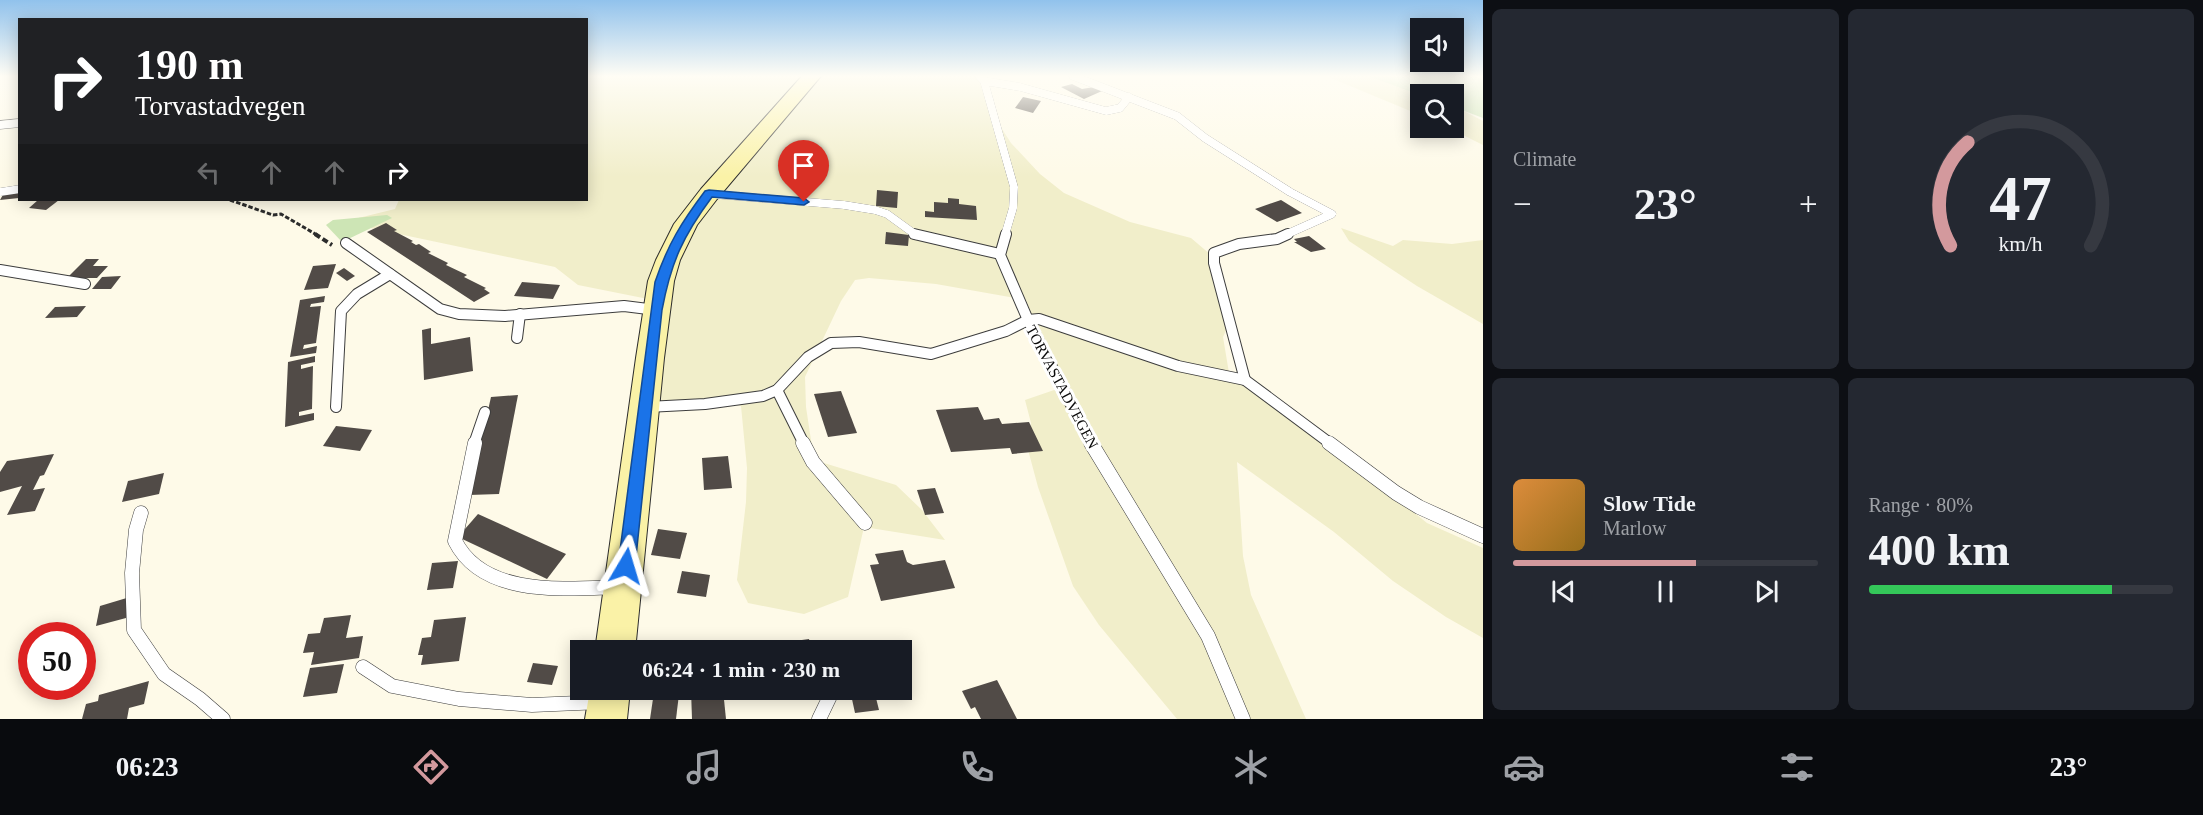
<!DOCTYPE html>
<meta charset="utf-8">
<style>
:root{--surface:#171b24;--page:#242831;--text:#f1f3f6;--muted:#9ea1a6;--line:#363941;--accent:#d3999d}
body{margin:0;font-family:Georgia,serif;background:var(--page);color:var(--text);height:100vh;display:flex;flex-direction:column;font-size:22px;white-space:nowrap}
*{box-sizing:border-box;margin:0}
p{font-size:20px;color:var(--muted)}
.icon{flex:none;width:33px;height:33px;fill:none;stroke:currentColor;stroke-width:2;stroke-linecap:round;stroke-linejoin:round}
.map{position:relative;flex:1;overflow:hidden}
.side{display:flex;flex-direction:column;gap:9px;padding:9px;background:#0d0f14;width:720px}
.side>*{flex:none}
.guide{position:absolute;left:18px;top:18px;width:570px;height:183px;border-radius:0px;box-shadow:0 3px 15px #0003;background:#202124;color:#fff;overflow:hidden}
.fabs{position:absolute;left:1410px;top:18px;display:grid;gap:12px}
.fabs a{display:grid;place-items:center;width:54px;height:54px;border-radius:0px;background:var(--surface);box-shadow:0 3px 15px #0003;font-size:30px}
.speed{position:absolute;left:18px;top:622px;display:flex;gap:12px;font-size:30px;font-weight:700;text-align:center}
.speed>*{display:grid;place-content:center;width:78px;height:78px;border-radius:50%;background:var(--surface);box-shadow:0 3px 15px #0003;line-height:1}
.speed .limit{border:9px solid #d22;background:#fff;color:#111}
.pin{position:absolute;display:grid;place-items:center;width:51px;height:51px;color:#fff;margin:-62px -26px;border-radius:50% 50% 50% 0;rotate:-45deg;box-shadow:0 0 6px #0007}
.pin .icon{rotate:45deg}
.me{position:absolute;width:66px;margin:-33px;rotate:7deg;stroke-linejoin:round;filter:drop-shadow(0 0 4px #0008)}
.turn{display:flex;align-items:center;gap:21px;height:126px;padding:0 18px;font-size:27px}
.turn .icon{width:78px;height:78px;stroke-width:2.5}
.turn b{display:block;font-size:42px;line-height:51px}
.lanes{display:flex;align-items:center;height:57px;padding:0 18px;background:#0003;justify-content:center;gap:30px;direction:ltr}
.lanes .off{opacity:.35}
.big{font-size:45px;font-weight:700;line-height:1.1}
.side .card{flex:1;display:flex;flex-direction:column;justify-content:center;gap:9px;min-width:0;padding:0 21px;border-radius:9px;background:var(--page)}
.side .dial{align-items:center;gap:0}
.dial svg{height:156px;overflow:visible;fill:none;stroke:var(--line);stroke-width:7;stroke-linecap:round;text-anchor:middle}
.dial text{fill:var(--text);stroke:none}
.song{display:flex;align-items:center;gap:18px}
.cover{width:72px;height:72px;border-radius:9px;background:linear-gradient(135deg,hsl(30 70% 55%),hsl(40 70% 35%))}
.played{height:6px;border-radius:3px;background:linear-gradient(90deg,var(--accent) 60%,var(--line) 60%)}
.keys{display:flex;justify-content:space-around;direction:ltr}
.heat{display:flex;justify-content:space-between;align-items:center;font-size:33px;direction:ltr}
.charge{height:9px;border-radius:4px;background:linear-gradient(90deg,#34c759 80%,var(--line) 0)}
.side .tiles{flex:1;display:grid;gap:9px;grid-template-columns:repeat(2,1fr)}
.trip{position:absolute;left:570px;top:640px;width:342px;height:60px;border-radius:0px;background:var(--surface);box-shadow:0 3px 15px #0003;font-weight:700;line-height:60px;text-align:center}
.tabs{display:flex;height:96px;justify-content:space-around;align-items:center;background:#090b0e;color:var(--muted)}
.tabs .icon{width:42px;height:42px}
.tabs .active{color:var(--accent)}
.tabs b{font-size:27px;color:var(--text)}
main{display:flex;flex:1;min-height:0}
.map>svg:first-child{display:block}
</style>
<main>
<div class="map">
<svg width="1483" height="719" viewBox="0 0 1483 719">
<rect width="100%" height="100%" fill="#fefae8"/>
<g fill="#f1eeca">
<polygon points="587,76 975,76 982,85 990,110 1011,143 1040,174 1064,193 1130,222 1191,238 1211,255 1219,258 1227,328 1223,337 1229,373 1369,476 1427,523 1483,548 1483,638 1446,617 1393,581 1334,532 1237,462 1243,556 1251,595 1306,719 1177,719 1099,625 1073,586 1038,487 1027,446 1031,423 1025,400 1060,388 1026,300 936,284 869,278 855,280 841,301 805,377 806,407 814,460 896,485 922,510 945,540 864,527 848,597 804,614 748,603 737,580 746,502 747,468 741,406 723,402 645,406 658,301 578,285 555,267 342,222 395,209 399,200 586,200"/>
<polygon points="1326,76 1373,76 1420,94 1420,115"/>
<polygon points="1454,106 1483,121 1483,145 1449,128 1454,128"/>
<polygon points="1341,228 1393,246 1403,240 1452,244 1483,240 1483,324 1417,286 1349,241"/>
</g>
<g fill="#cde5b5">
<polygon points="1368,76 1475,76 1483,80 1483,118 1454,107 1454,94 1420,95"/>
<polygon points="387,215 392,218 342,242 326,225 333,220"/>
</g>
<g fill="#514b47">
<polygon points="1072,84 1082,89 1094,87 1102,91 1084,99 1061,87"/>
<polygon points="1023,97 1041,101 1033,113 1015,108"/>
<polygon points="877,190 898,192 897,208 876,206"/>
<polygon points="20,191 19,198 0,200 4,193"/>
<polygon points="948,198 959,199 959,204 976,206 977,220 925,217 925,211 934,212 934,202 948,203"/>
<polygon points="38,200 59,200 46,210 29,208"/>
<polygon points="1281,200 1302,213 1277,222 1255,209"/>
<polygon points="386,223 397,230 394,231 413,241 411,242 416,245 419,244 431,252 428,253 448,263 446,265 467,275 464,277 486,288 484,289 490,293 474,302 367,232"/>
<polygon points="886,232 909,235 908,246 885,244"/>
<polygon points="1309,236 1326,249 1311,252 1294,242 1297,242 1294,239"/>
<polygon points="86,259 99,259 93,266 108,266 97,278 81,278 78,280 67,278"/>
<polygon points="336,264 328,288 304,290 313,266"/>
<polygon points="344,268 355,276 347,281 336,273"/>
<polygon points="121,276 111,289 92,289 102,277"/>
<polygon points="522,282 560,285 553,299 514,296"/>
<polygon points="325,296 324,302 311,304 310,307 321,306 316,343 304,345 303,349 317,346 316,353 290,357 300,300"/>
<polygon points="86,306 77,317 45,318 55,307"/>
<polygon points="431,328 431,344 470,337 473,371 424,380 422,330"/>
<polygon points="315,356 315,362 301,365 301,369 313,366 312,409 299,412 299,416 314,413 314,420 285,427 288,362"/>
<polygon points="841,391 857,433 828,437 814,394"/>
<polygon points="518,395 499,494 469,495 491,397"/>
<polygon points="978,407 984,420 999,418 1002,424 1029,422 1043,451 1012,454 1010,448 951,452 936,410"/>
<polygon points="336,426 372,430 360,451 323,446"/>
<polygon points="54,454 44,475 40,476 33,490 45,488 35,511 7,515 22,486 0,492 0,472 7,461"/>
<polygon points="728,456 732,488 704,490 702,458"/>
<polygon points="164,473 159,494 122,502 128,481"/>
<polygon points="935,488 944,513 925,515 917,490"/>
<polygon points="478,514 566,554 547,579 458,537"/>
<polygon points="658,529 687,533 680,559 651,555"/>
<polygon points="903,550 907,562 913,565 945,560 955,588 881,601 870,565 879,564 875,554"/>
<polygon points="458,561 453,588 427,590 432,563"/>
<polygon points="682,571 710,575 706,597 677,593"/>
<polygon points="130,597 126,618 96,626 100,606"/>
<polygon points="351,615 346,638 363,636 359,658 311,665 314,652 303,653 308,634 320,633 324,618"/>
<polygon points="466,617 459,661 421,665 423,655 418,655 422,638 431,637 434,620"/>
<polygon points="809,639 812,651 774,651 773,644"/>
<polygon points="533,663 558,666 552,685 527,682"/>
<polygon points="344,664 337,693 303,697 310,668"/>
<polygon points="997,680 1017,719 981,719 975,707 971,709 962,691"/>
<polygon points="149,681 144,704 129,708 127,719 82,719 86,704 98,701 99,695"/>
<polygon points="691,690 723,690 726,719 692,719"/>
<polygon points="850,690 874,690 879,710 855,713"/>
<polygon points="654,692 679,694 676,719 650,719"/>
</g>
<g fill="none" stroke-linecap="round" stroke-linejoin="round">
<defs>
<g id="service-far2">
<polyline points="979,76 984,81 1020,87 1106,111 1120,108 1129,97"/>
<polyline points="1073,76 1177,116 1205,138 1290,192 1332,214 1285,235"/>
<polyline points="984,81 1014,187 1013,208 1005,235"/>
<polyline points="0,192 20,189"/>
<polyline points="709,194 844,205 875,210 887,214 916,235"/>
</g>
<g id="service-far1">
<polyline points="914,234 1000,254"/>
<polyline points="1006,234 1000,255 1028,320 1091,444"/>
<polyline points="346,243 440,309 459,314 505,316 624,306 656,310"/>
<polyline points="0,270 85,284"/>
<polyline points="517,338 520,314"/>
<polyline points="1245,380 1214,263 1214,253 1239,244 1277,239 1288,234"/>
<polyline points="777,390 804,444"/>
<polyline points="336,407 341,311 357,294 390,274"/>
<polyline points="647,407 705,404 763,396 777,390 808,357 831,343 859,342 931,354 1006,331 1028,320 1039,319 1178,366 1245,380 1331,444"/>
<polyline points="474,444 485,412"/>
</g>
<g id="service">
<path d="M475,443L455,541C483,597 564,589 617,587"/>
<polyline points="803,443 813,462 865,523"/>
<polyline points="1091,443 1208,636 1243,719"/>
<polyline points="1329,443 1396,493 1419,507 1483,536"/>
<polyline points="141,513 136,530 132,573 134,630 164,674 200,699 223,719"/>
<polyline points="363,667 392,686 459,699 532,705 602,702"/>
<polyline points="819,719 833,690"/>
</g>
<polygon id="minor" points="20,119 20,127 0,129 0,121"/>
<g id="secondary">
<polygon points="802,76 821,76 717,199 697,225 680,260 674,281 664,358 635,651 595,651 636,358 648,281 656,260 674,224 701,189"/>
<polygon points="590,690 630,690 627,719 585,719"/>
</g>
</defs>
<use href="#service-far2" stroke="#3d3d3d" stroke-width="8"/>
<use href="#service-far1" stroke="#3d3d3d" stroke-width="12"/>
<use href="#service" stroke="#3d3d3d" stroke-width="15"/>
<use href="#minor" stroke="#3d3d3d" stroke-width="1"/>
<use href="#secondary" stroke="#2c2c2c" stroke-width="2"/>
<polyline stroke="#2c2c2c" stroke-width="3" stroke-dasharray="4.5 2" stroke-linecap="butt" points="230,200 273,215 281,214 317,235"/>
<polyline stroke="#2c2c2c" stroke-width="4" stroke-dasharray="6 3" stroke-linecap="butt" points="315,234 332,245"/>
<use href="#service-far2" stroke="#fff" stroke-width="8"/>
<use href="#service-far1" stroke="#fff" stroke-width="10"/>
<use href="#service" stroke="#fff" stroke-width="14"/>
<use href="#minor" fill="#fff" fill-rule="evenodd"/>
<use href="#secondary" fill="#faf2a7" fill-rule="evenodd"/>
</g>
<linearGradient id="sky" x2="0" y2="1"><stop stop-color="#91c2ec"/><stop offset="0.43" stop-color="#fffdf5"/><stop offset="1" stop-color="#fffdf5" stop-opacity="0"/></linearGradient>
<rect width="1483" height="177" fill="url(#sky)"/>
<path fill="#1a73e8" stroke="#114b97" stroke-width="1.5" d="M709,190L804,198L809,202L804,205L712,197C683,236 671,262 662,310L635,566L632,572L626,574L620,572L618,566L655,282C668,244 681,223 705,191Z"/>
<g text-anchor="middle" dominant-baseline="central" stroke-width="6" stroke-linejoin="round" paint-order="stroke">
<g font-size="15" fill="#0a0a0a" stroke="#fff">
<text transform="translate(1062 387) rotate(62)">TORVASTADVEGEN</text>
</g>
</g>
</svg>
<div class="fabs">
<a><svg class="icon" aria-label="sound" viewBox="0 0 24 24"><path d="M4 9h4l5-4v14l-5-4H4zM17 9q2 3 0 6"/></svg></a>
<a><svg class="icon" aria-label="search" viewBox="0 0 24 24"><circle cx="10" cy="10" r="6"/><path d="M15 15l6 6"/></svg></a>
</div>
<div class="speed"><div class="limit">50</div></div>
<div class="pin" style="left:804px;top:202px;background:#d93025"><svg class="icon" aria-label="arrive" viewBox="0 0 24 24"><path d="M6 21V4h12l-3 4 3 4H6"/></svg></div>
<svg class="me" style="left:626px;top:566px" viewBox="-20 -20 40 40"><path d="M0-17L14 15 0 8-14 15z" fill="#1a73e8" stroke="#fff" stroke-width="4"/></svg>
<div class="trip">06:24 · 1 min · 230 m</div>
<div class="guide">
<div class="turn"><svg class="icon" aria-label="right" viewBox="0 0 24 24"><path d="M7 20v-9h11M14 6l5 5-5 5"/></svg><div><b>190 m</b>Torvastadvegen</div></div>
<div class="lanes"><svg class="icon off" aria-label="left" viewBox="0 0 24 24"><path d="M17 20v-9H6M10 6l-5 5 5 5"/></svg><svg class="icon off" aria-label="ahead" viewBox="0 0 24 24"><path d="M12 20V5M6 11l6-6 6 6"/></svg><svg class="icon off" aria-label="ahead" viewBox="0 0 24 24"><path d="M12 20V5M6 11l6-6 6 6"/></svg><svg class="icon" aria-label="right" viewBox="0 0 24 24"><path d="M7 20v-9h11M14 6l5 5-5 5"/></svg></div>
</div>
</div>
<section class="side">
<div class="tiles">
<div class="card"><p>Climate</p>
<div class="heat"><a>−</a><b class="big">23°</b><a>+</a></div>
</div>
<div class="card dial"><svg viewBox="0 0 100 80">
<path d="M14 69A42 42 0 1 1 86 69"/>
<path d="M14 69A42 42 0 0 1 23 16" stroke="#d3999d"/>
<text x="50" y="56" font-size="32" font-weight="700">47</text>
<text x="50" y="72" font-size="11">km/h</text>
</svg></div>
<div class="card">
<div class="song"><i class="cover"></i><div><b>Slow Tide</b><p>Marlow</p></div></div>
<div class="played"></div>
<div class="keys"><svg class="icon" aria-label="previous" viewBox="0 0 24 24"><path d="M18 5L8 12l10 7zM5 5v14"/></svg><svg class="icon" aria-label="pause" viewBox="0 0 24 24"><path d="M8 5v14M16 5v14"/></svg><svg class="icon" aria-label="next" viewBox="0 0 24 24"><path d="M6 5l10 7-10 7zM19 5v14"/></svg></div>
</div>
<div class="card"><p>Range · 80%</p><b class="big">400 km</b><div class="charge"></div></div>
</div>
</section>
</main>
<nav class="tabs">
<b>06:23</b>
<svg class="icon active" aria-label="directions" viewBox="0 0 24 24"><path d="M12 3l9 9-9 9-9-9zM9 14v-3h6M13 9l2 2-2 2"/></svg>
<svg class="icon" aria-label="music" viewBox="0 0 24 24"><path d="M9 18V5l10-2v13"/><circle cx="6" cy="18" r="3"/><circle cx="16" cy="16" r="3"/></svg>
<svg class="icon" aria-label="phone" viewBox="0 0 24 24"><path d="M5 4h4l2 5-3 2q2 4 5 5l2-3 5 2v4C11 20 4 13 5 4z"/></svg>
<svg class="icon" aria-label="climate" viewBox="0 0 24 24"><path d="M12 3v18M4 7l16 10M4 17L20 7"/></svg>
<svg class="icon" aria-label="car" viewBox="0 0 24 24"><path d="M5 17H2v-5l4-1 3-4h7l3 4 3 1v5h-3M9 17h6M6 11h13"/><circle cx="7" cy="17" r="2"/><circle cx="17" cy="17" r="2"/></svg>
<svg class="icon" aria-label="filters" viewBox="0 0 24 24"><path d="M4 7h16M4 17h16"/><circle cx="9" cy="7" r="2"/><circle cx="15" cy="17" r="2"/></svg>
<b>23°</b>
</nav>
